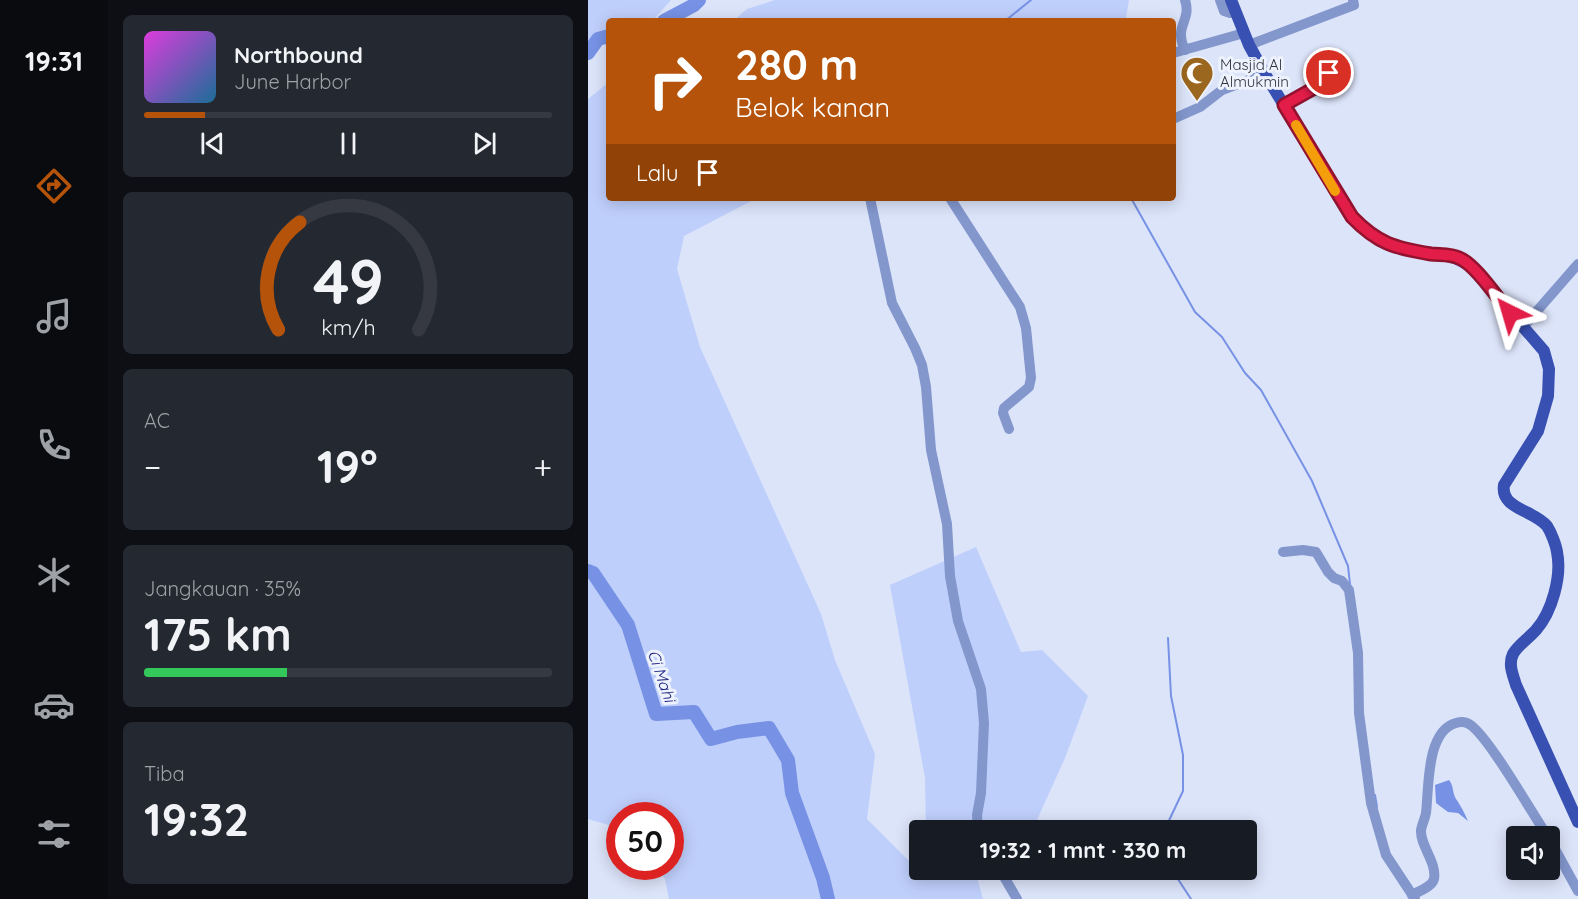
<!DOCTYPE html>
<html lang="id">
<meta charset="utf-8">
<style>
:root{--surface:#171b24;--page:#242831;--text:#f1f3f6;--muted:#9ea1a6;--line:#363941;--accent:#b45309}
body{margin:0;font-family:Quicksand,sans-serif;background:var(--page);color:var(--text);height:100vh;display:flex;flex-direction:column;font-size:22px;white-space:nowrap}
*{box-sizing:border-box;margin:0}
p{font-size:20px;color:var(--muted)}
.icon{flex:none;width:33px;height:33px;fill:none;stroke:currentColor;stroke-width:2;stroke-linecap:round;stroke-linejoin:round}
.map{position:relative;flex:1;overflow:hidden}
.panel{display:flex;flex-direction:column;gap:15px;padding:15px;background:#0d0f14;width:480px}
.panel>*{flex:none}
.hud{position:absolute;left:18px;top:18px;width:570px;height:183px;border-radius:6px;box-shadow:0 3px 15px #0003;background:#b45309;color:#fff;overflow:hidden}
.tools{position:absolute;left:918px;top:826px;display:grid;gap:12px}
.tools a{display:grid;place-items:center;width:54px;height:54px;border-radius:6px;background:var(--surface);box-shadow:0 3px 15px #0003;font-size:30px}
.speed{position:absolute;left:18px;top:802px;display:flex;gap:12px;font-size:30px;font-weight:700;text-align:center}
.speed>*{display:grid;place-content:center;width:78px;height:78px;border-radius:50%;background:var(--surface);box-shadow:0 3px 15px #0003;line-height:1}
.speed .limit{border:9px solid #d22;background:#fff;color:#111}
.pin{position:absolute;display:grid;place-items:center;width:51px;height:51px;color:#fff;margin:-26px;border:3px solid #fff;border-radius:50%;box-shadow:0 2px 6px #0007}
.me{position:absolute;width:66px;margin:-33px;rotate:320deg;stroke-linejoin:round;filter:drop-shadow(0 0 4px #0008)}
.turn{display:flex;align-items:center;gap:21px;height:126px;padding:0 30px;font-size:27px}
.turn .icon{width:78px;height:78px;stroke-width:2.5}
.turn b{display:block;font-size:42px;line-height:51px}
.then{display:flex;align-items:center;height:57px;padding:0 30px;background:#0003;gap:12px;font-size:22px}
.big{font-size:45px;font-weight:700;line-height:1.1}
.panel .tile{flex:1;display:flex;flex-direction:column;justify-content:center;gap:9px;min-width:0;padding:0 21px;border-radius:9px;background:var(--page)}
.panel .dial{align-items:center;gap:0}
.dial svg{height:156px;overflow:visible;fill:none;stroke:var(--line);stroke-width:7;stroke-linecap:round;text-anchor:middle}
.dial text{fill:var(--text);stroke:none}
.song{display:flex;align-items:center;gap:18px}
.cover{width:72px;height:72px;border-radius:9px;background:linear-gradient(135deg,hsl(300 70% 55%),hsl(200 70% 35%))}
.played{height:6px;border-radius:3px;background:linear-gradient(90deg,var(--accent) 15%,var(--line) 15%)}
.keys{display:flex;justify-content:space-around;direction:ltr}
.heat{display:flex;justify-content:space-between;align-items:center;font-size:33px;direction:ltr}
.charge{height:9px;border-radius:4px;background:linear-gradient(90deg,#34c759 35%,var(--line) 0)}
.trip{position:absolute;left:321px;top:820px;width:348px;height:60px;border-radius:6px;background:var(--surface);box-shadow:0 3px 15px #0003;font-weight:700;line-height:60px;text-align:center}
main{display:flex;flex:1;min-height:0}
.tab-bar{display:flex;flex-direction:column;width:108px;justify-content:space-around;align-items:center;background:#090b0e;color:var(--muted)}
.tab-bar .icon{width:42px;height:42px}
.tab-bar .selected{color:var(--accent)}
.tab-bar b{font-size:27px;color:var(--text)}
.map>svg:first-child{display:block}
</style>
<main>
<nav class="tab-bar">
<b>19:31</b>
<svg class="icon selected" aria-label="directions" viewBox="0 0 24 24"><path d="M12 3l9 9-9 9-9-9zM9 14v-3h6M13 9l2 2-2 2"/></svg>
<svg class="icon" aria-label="music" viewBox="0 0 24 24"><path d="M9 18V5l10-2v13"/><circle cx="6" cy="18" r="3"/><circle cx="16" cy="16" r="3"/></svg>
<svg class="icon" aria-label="phone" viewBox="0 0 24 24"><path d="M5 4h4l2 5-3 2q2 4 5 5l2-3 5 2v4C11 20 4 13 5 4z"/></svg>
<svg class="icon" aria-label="climate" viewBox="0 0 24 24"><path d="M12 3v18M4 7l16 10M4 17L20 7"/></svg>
<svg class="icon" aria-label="car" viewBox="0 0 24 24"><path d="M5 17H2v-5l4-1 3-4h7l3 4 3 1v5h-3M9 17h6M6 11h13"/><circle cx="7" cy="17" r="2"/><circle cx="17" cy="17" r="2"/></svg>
<svg class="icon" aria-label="filters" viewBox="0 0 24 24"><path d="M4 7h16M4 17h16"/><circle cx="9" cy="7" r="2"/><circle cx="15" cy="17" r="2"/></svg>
</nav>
<section class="panel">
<div class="tile">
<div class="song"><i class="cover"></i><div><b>Northbound</b><p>June Harbor</p></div></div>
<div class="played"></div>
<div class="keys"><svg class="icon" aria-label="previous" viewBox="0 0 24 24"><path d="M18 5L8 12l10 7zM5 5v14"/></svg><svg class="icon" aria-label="pause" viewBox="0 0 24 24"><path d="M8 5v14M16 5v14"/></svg><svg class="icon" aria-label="next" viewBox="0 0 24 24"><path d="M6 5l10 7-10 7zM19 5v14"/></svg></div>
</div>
<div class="tile dial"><svg viewBox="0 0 100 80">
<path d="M14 69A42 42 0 1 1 86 69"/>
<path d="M14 69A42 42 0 0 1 25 14" stroke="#b45309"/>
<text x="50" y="56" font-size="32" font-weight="700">49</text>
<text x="50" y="72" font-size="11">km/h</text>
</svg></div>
<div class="tile"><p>AC</p>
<div class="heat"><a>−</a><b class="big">19°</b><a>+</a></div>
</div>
<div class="tile"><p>Jangkauan · 35%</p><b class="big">175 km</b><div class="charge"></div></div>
<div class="tile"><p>Tiba</p><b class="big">19:32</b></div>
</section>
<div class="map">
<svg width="990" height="899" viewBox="0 0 990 899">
<rect width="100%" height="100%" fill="#dce4fa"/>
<g fill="#bfcffb">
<polygon points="0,0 83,0 67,18 53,21 21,21 21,39 0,54"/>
<polygon points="187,0 541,0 538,18 532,21 145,21 159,9"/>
<polygon points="21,82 21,198 169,198 96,236 89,269 112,347 233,614 247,660 287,754 279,819 323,863 331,852 332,870 387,870 395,899 81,899 77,879 68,867 82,867 82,816 32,816 31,828 0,819 0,99"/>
<polygon points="388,547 433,652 454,650 500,696 477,758 448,822 433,831 338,831 337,778 302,585"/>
</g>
<path fill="#7792e5" d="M861,780C866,786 864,792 868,799C873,806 876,812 880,821L870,813L860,812L848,803L847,785Z"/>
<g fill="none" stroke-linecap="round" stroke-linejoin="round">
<g stroke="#7792e5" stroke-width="2">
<polyline points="417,21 443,0"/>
<polyline points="543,198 607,312 634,337 657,373 673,390 724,481 760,566 762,584"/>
<polyline points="787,795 789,807"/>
<polyline points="576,831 595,791 595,755 583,696 580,638"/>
<polyline points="584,870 603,899"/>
</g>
<g stroke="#7792e5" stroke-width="14">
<polyline points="76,21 106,5 111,0"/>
<polyline points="0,53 10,39 21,36"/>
<polyline points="0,571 5,573 40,625 68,714 106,712 123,739 149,732 181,728 200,760 204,793 235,878 240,899"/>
</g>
<g stroke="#8397cd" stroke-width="10">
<path d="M597,0C604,22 585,25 597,50"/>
<polyline points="632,0 636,11 642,13 647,11"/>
<polyline points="661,45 766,5 765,0"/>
<polyline points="585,53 656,33"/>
<path d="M696,105C712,96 732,89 741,73L739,66"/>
<polyline points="585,119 612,107 634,90 677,74"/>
<polyline points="282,198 304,303 327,348 334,365 338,387 343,450 359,524 362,576 370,621 393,689 396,723 393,793 389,815 390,831"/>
<polyline points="362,198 432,307 438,328 443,378 441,387 416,408 415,413 421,429"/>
<polyline points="935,327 990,264"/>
<polyline points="695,552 715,550 728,552 740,572 746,578 754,581 761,590 770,653 771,713 783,803 798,855 827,899"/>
<polyline points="962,840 990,891"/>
<polyline points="412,870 429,899"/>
<path d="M824,895C831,891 844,887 846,879C849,862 832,846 833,830C834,824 837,819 838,813C841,788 838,731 868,723C872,721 878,722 881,724C900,735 945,815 960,837"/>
</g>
<path stroke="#3850b2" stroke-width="12" d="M643,0L661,45L677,74L764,217C777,230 789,242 807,247C834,256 861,249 884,268L956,351L961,369L960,396L950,431L916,485C912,509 946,510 959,526C963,532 968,545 969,552C974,576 964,612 948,630C941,638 930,645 925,654C920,664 925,675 928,685L990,822"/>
</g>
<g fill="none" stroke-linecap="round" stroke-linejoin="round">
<defs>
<path id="route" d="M741,73L730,86L696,105L764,217C790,244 807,248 843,254C852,255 863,254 871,258C887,264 910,299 922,313"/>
</defs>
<use href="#route" stroke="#92132f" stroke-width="15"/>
<use href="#route" stroke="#e11d48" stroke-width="10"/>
<polyline stroke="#f59e0b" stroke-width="10" points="708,125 747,191"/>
</g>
<defs>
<symbol id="mosque-pin" viewBox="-11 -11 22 30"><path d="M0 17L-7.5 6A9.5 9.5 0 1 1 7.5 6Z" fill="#9b671e" stroke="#edf2fd"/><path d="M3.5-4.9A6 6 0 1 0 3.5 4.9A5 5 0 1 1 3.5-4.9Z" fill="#fff"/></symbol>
</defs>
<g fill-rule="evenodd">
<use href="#mosque-pin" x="590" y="54" width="38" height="52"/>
</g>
<g text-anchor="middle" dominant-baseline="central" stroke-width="6" stroke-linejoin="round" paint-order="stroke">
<g font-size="15" fill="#30343f" stroke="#edf2fd" text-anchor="start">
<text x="632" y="64">Masjid Al<tspan x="632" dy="17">Almukmin</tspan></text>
</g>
<g font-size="16" font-style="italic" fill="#121878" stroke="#edf2fd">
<text transform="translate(74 676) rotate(71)">Ci Mahi</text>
</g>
</g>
</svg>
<div class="tools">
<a><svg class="icon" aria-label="sound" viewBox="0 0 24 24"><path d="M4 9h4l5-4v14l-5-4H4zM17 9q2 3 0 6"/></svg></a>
</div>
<div class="speed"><div class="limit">50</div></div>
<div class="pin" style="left:741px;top:73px;background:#d93025"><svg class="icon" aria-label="arrive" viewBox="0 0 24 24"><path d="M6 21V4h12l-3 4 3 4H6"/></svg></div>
<svg class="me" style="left:922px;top:313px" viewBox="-20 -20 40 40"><path d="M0-17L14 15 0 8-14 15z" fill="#e11d48" stroke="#fff" stroke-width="4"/></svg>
<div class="trip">19:32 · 1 mnt · 330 m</div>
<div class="hud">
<div class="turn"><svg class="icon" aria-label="right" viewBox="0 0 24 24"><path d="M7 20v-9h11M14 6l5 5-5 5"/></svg><div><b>280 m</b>Belok kanan</div></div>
<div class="then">Lalu<svg class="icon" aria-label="arrive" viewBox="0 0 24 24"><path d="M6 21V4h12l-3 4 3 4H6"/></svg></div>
</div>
</div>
</main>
